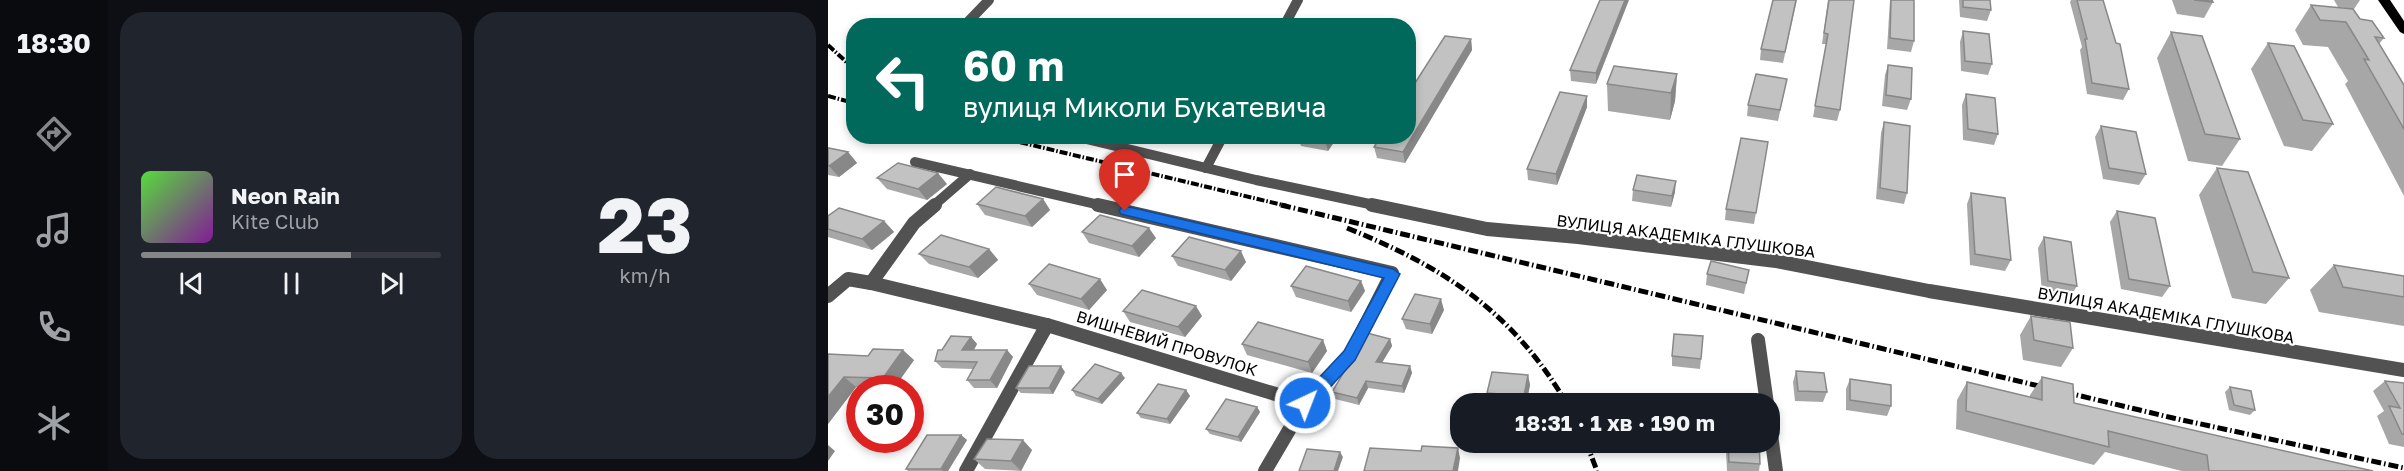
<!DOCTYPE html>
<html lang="uk">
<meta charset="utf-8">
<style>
:root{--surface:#171b24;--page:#20242c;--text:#f1f3f6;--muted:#9ea1a6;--line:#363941;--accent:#858687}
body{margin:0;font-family:"Golos Text",sans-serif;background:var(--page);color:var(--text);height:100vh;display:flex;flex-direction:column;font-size:22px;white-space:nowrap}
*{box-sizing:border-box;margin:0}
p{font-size:20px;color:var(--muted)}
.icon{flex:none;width:33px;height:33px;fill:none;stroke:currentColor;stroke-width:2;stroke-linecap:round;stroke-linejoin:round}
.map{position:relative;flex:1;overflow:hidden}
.panel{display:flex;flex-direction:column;gap:12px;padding:12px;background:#0d0f14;width:720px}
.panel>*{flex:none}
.top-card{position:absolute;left:18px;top:18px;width:570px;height:126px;border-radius:24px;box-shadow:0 3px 9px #0003;background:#00695c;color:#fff;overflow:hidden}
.speed{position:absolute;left:18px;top:375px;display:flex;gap:12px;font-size:30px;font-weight:700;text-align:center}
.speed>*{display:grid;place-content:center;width:78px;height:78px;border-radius:50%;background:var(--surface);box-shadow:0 3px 9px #0003;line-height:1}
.speed .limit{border:9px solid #d22;background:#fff;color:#111}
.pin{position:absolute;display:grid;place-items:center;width:51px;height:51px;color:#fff;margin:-62px -26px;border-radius:50% 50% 50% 0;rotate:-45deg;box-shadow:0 0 6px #0007}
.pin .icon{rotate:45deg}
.me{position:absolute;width:66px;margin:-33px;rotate:43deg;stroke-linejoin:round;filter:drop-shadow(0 0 4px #0008)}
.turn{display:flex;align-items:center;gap:21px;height:126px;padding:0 18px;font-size:27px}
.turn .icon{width:78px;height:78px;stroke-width:2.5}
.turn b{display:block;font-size:42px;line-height:51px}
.panel .tile{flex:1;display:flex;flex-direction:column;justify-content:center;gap:9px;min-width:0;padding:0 21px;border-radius:24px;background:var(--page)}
.panel .dial{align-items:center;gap:0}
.dial b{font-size:78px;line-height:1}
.song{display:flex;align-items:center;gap:18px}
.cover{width:72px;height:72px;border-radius:9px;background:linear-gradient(135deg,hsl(110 70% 55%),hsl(290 70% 35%))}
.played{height:6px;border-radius:3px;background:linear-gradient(90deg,var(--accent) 70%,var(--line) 70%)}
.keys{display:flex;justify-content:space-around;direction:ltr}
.panel .tiles{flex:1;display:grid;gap:12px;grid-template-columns:repeat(2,1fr)}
.trip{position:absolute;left:622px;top:393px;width:330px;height:60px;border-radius:24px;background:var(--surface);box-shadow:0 3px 9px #0003;font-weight:700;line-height:60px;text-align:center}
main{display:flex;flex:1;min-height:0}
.dock{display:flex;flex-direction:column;width:108px;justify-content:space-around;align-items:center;background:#090b0e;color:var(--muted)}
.dock .icon{width:42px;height:42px}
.dock .selected{color:var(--accent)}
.dock b{font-size:27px;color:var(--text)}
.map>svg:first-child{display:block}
</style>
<main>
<nav class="dock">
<b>18:30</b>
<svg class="icon selected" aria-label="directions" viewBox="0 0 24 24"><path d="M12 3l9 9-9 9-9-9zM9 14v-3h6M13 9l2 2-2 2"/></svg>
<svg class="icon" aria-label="music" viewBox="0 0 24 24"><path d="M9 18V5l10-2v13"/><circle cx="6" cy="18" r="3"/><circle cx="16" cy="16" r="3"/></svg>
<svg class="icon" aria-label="phone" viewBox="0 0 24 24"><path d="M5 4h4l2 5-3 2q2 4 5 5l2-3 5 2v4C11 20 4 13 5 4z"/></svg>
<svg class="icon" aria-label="climate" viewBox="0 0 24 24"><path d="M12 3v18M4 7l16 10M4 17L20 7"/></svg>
</nav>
<section class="panel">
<div class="tiles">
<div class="tile">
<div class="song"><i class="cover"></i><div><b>Neon Rain</b><p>Kite Club</p></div></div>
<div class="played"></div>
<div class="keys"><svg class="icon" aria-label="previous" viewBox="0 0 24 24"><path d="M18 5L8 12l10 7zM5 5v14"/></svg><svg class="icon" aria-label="pause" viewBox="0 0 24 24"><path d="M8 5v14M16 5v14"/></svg><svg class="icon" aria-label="next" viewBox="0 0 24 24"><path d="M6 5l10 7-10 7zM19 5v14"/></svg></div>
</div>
<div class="tile dial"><b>23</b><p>km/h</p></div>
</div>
</section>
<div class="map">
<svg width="1576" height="471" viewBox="0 0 1576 471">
<rect width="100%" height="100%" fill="#fff"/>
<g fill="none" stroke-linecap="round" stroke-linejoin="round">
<g stroke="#525252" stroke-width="10">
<polyline points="136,26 161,0"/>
<polyline points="456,26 470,0"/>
<polyline points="246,136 428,180 551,206"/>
<polyline points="87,162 276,206"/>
<polyline points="378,168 395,136"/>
<polyline points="105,206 142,174"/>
</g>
<g stroke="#525252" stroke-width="14">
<polyline points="270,205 564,273 522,356 477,403"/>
<polyline points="544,205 659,229 750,237 948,261 1101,291 1576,370"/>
<polyline points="43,283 86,223 107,205"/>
<polyline points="0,296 20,279 43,283 219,325 477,403 437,471"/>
<polyline points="930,340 939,404"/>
<polyline points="942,427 948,471"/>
<polyline points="138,471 219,325"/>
</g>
<polygon fill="#000" fill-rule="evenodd" points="1550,0 1562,0 1576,21 1576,34 1572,32"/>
<g stroke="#000" stroke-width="4" stroke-dasharray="8 2 1.5 2" stroke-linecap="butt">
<polyline points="0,45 26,69"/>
<polyline points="0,96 26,103"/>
<polyline points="166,136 459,206"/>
</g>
<g stroke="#000" stroke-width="5" stroke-dasharray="10 3 1.5 3" stroke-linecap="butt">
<polyline points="453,205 1345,418 1576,468"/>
<path d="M519,228C616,267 685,312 739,404"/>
<polyline points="758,442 769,471"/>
</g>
</g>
<g fill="#a7a7a7">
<polygon points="772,0 768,84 743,81 742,70"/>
<polygon points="945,0 969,0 955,63 932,60 933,49"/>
<polygon points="1000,0 1026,0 1012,110 1009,121 985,117 998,44 994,44"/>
<polygon points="1062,0 1086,0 1086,41 1083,52 1059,49"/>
<polygon points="1131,0 1162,0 1163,10 1159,21 1132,17"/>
<polygon points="1243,0 1249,0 1301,89 1295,100 1259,94 1252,50 1254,47 1242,2"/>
<polygon points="1344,0 1384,0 1385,2 1376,18 1349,14"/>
<polygon points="1506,0 1532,0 1526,9 1510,7"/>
<polygon points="1483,5 1532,19 1556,38 1551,44 1576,85 1576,196 1517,84 1520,81 1500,47 1475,45 1467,30"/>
<polygon points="1135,31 1164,64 1160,75 1133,71 1132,42"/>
<polygon points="1343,32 1412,139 1394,166 1360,161 1329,58"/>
<polygon points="643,39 644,50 577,163 549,158 546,147"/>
<polygon points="1440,43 1505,124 1484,151 1456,146 1423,69"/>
<polygon points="1060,65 1083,99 1079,110 1054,106 1057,75"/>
<polygon points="849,74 847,101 842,120 780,111 779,84"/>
<polygon points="959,79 950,121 919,116 920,105"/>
<polygon points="1138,94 1170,134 1166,145 1135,140 1134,105"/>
<polygon points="759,96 759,107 729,185 700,180 699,169"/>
<polygon points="1056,122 1079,193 1076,204 1048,199 1053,133"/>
<polygon points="1273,126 1318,174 1311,185 1275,179 1267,137"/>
<polygon points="469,136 510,136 500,151 473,146"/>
<polygon points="0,148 20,152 29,163 11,177 0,175"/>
<polygon points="938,153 926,224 897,220 898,209"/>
<polygon points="1389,168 1461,278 1438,304 1404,298 1371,195"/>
<polygon points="49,178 119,184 99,200 59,189"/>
<polygon points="805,190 847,192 843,207 804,201"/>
<polygon points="1143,193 1183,260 1177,271 1142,265 1139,204"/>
<polygon points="215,199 222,210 204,227 157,215 149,204"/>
<polygon points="1289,211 1342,286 1334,297 1293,289 1282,222"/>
<polygon points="0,216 56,221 66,232 44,250 0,237"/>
<polygon points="254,232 328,238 311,257 261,243"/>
<polygon points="1216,237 1249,286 1242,297 1214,292 1210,248"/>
<polygon points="161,249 170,260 150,278 101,264 91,254"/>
<polygon points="344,256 418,262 403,281 350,266"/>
<polygon points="1506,265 1576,276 1576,326 1491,312 1482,290"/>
<polygon points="879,274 919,280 916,294 878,285"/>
<polygon points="533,281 537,291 523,312 468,297 463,286"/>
<polygon points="201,284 279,290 261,310 209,295"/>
<polygon points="616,310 604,334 578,329 574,319"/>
<polygon points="295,311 374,316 357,337 302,322"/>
<polygon points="1203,316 1245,348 1233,367 1195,360 1192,335"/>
<polygon points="143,337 149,344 146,350 179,350 185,357 169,388 146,388 139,380 145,369 114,368 107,361 114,350"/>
<polygon points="562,339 564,346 554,363 582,366 584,373 576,393 540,388 531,405 507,399 504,392"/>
<polygon points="495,340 499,351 484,373 419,355 414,344"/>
<polygon points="0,354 86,360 66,388 28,387 0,424"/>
<polygon points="844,356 873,359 872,369 844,366"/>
<polygon points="968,371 999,392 995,402 967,401 965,382"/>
<polygon points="237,372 225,394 193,393 188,388"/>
<polygon points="700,375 702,385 698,404 661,403 659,393"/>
<polygon points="1214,377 1246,403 1545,471 1354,471 1277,452 1266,465 1128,429 1129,400 1139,382 1202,397 1202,395"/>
<polygon points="297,378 274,404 248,396 244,390"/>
<polygon points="1022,379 1063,406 1059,416 1018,410 1018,389"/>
<polygon points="1557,381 1576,383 1576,447 1561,444 1549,416 1556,411 1545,391"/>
<polygon points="1402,387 1427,410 1422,415 1401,410 1397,392"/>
<polygon points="358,390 362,396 342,424 313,418 309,413"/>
<polygon points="429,407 432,412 413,442 382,434 378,429"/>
<polygon points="133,435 139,440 120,471 80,471 78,469"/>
<polygon points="899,442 932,464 931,471 899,471 898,451"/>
<polygon points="204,450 193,471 157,469 146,459"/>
</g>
<g fill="#888">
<polygon points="797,0 801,0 768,84 768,73"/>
<polygon points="643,39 644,50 577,163 575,152"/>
<polygon points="849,74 847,101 842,120 843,93"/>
<polygon points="759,96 759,107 729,185 728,174"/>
<polygon points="499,136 510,136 500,151 497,140"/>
<polygon points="20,152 29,163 11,177 1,166"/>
<polygon points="110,173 119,184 99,200 90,189"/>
<polygon points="848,181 847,192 843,207 844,196"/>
<polygon points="215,199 222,210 204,227 197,216"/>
<polygon points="56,221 66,232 44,250 34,239"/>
<polygon points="321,228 328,238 311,257 304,246"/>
<polygon points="161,249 170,260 150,278 141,267"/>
<polygon points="413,251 418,262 403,281 397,270"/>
<polygon points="272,279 279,290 261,310 253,299"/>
<polygon points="533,281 537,291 523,312 520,301"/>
<polygon points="613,299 616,310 604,334 602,324"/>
<polygon points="368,306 374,316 357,337 350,327"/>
<polygon points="143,337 149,344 141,358 134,350"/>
<polygon points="562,339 564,346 550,369 548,362"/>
<polygon points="495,340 499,351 484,373 480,362"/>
<polygon points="75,350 86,360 66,388 55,378"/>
<polygon points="179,350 185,357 169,388 162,380"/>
<polygon points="233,366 237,372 225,394 221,388"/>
<polygon points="582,366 584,373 576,393 574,386"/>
<polygon points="293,373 297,378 274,404 270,399"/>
<polygon points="700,375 702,385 698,404 697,404 696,396"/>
<polygon points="16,377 28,387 0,424 0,397"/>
<polygon points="538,381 540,388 531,405 529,398"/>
<polygon points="358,390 362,396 342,424 339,419"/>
<polygon points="429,407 432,412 413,442 410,437"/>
<polygon points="133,435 139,440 120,471 115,471 113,469"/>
<polygon points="195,440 204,450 193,471 183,461"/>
<polygon points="0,445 7,451 0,461"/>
<polygon points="630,448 632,458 630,471 625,471"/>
<polygon points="512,452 515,457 510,471 506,471"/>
</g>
<g fill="#c2c2c2" stroke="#888" stroke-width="1.5">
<polygon points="772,0 797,0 768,73 742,70"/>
<polygon points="945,0 968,0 957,52 933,49"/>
<polygon points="1001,0 1026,0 1012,110 987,106 1000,34 996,33"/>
<polygon points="1063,0 1086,0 1086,41 1062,38"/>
<polygon points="1135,0 1162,0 1163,10 1135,7"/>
<polygon points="1249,0 1275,0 1288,43 1292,44 1301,89 1264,83 1257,39 1259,39"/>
<polygon points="1366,0 1384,0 1385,2"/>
<polygon points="1483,5 1525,9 1532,19 1544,21 1556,38 1547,37 1576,85 1576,129 1536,59 1541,60 1518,22 1492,20"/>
<polygon points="1135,31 1161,34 1164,64 1137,61"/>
<polygon points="1343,32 1374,36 1412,139 1377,134"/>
<polygon points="617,36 643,39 575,152 546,147 553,136 580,136 580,94"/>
<polygon points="1440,43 1466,46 1505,124 1475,120"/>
<polygon points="1060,65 1084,68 1083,99 1058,95"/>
<polygon points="786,66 849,74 843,93 779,84"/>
<polygon points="928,74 959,79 952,110 920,105"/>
<polygon points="732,92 759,96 728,174 699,169"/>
<polygon points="1138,94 1167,98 1170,134 1140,129"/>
<polygon points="1056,122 1082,126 1079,193 1052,188"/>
<polygon points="1273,126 1308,132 1318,174 1281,168"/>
<polygon points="477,136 499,136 497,140"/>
<polygon points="913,138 940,142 928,213 898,209"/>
<polygon points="0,148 1,148 20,152 1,166 0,166"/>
<polygon points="70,163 110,173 90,189 49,178"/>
<polygon points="1389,168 1420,172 1461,278 1425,272"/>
<polygon points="809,175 848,181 844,196 805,190"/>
<polygon points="168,187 215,199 197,216 149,204"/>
<polygon points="1143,193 1177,198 1183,260 1147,254"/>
<polygon points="11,208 56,221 34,239 0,229 0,216"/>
<polygon points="1289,211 1327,218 1342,286 1301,279"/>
<polygon points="272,215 321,228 304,246 254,232"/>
<polygon points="113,235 161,249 141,267 91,254"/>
<polygon points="361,237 413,251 397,270 344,256"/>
<polygon points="1216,237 1243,242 1249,286 1220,281"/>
<polygon points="883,261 921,270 918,283 879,274"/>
<polygon points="221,264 272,279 253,299 201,284"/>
<polygon points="1506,265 1576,276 1576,297 1515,287"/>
<polygon points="478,266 533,281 520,301 463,286"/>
<polygon points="314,290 368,306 350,327 295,311"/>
<polygon points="587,294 613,299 602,324 574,319"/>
<polygon points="1203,316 1242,322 1245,348 1206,340"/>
<polygon points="430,322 495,340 480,362 414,344"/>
<polygon points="539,333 562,339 548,362 582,366 574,386 538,381 529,398 504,392"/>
<polygon points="846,334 875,336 873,359 844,356"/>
<polygon points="123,336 143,337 134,350 179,350 162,380 139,380 149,362 107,361 110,350 114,350"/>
<polygon points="45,349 75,350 55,378 16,377 0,397 0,354 40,356"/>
<polygon points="267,364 293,373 270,399 244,390"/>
<polygon points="201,366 233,366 221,388 188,388"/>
<polygon points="968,371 996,373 999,392 970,391"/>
<polygon points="664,372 700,375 696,396 659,393"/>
<polygon points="1214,377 1245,384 1246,403 1545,471 1381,471 1379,455 1280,431 1281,447 1138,411 1139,382 1214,400"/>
<polygon points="1022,379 1063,385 1063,406 1022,400"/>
<polygon points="1557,381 1576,383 1576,434 1574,434 1561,406 1572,408"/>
<polygon points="330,384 358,390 339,419 309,413"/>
<polygon points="1402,387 1423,391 1427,410 1406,405"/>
<polygon points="398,399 429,407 410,437 378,429"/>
<polygon points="99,435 133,435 113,469 78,469"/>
<polygon points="159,439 195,440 183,461 146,459"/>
<polygon points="900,442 931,442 932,464 901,462"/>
<polygon points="594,446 630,448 625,471 536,471 542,448 593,451"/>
<polygon points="479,449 512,452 506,471 471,471"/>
</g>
<polygon fill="#1a73e8" stroke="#114b97" stroke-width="1.5" points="297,206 565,269 572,274 527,360 483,408 477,410 472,408 469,403 472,398 516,351 556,278 293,214 291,211 293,208"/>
<g text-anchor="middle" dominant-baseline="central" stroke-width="4.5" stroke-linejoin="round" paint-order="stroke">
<g font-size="16" fill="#000" stroke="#fff">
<text transform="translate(858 236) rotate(7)">ВУЛИЦЯ АКАДЕМІКА ГЛУШКОВА</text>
<text transform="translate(1338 315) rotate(10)">ВУЛИЦЯ АКАДЕМІКА ГЛУШКОВА</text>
<text transform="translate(339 343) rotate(17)">ВИШНЕВИЙ ПРОВУЛОК</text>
</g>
</g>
</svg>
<div class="speed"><div class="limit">30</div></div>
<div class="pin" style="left:297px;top:211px;background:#d93025"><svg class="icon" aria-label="arrive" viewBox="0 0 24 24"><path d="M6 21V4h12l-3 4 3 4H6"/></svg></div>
<svg class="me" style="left:477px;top:403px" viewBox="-20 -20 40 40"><circle r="17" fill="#1a73e8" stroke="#fff" stroke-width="3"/><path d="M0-11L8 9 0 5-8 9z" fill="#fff"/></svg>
<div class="trip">18:31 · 1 хв · 190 m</div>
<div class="top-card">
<div class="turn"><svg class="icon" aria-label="left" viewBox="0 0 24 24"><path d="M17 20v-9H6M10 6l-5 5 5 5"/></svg><div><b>60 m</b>вулиця Миколи Букатевича</div></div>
</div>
</div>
</main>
